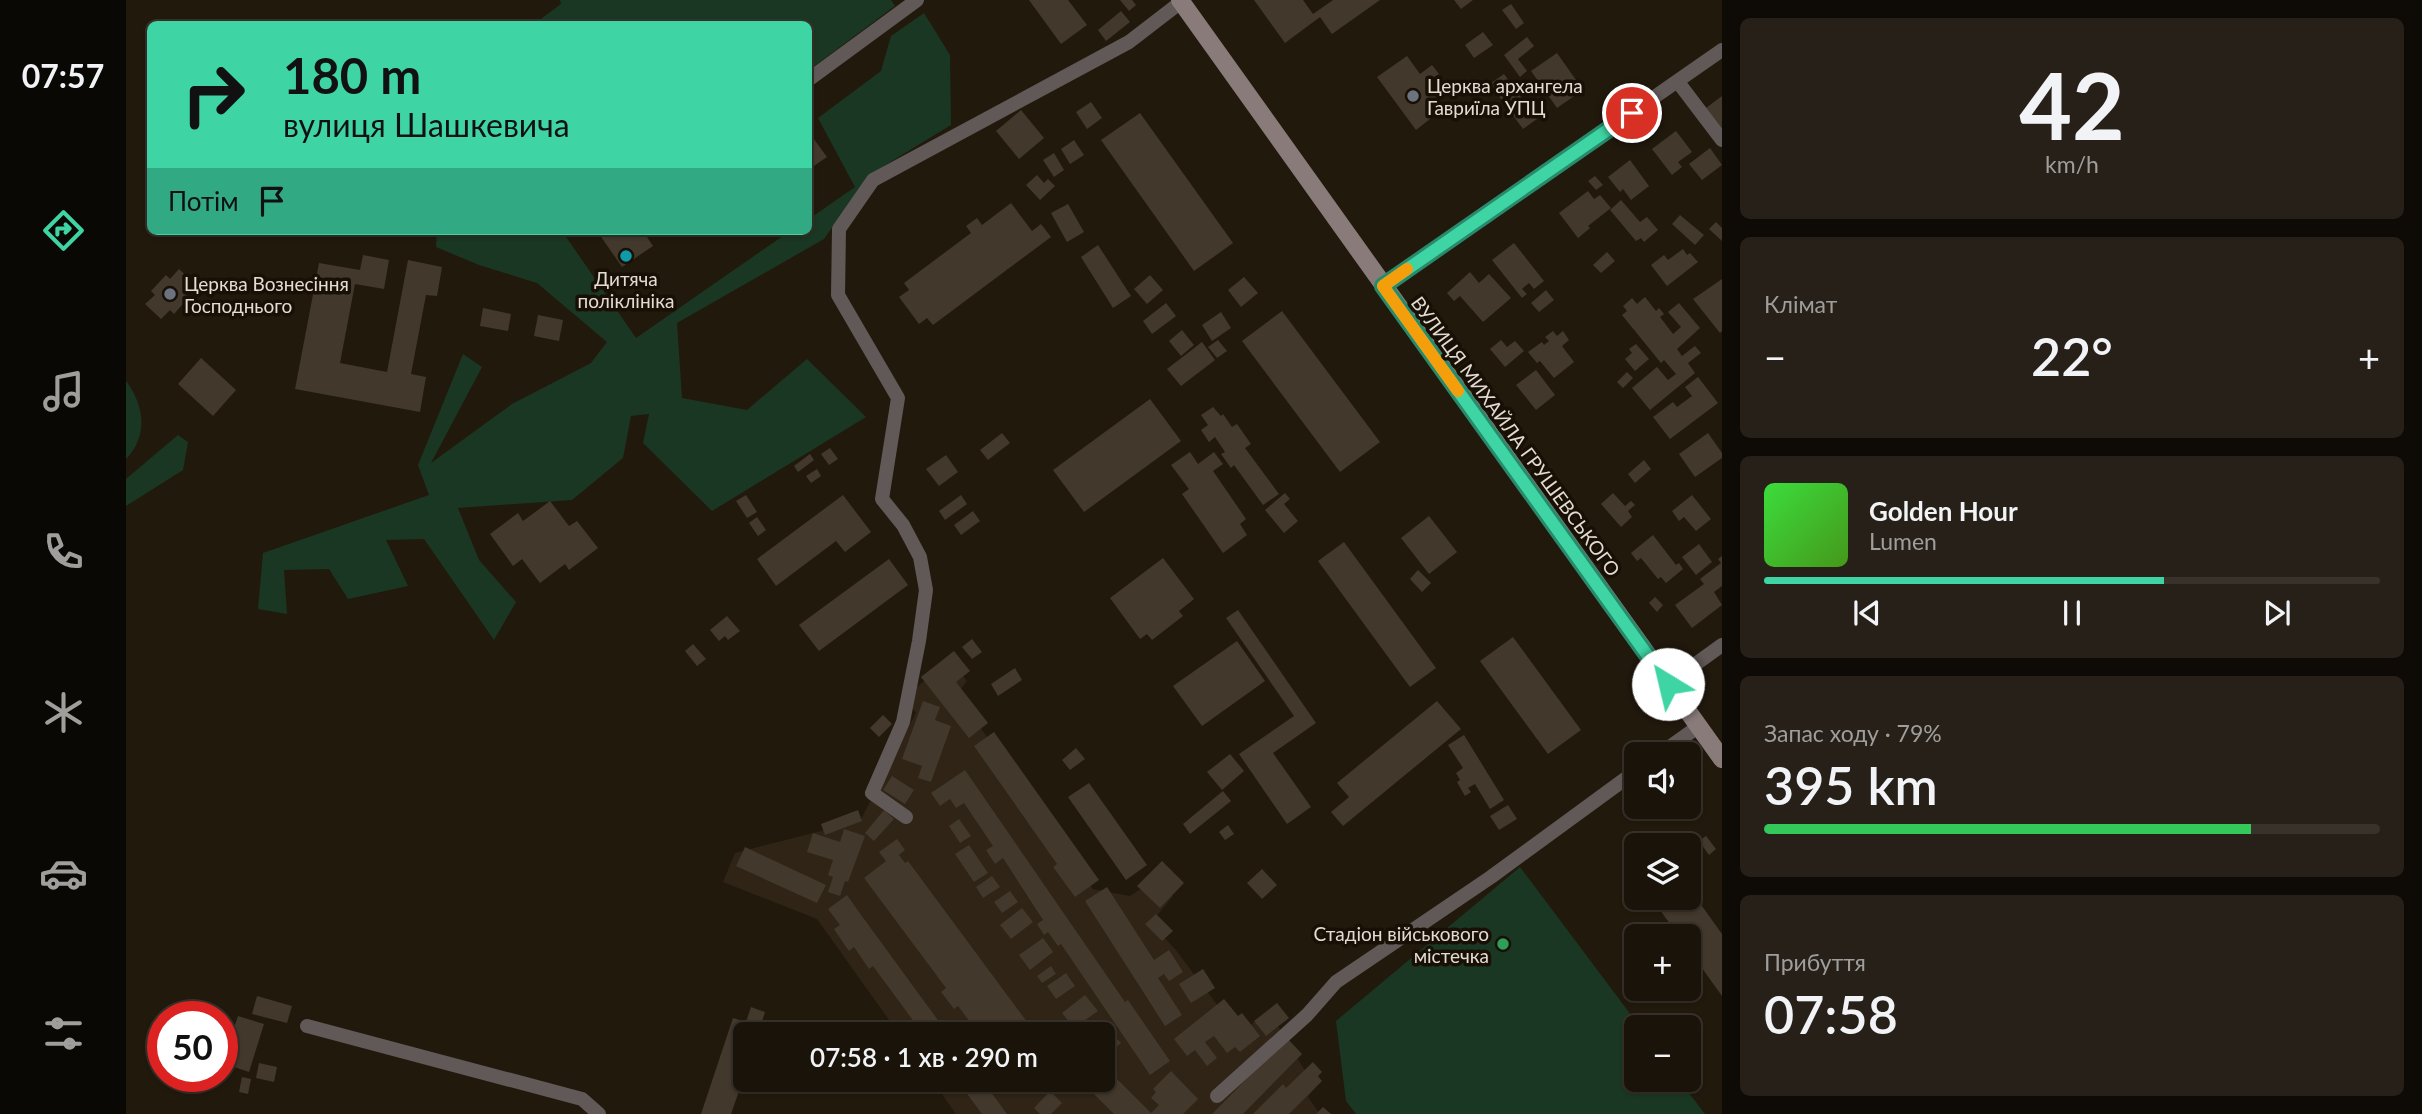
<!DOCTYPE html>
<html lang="uk">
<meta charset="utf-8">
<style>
:root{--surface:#1a130a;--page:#272018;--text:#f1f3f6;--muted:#9f9e9c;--line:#38322b;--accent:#3ed4a3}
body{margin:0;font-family:Lato,sans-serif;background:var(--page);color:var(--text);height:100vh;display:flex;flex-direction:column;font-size:26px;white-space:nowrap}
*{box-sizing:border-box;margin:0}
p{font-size:23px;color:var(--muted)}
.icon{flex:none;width:38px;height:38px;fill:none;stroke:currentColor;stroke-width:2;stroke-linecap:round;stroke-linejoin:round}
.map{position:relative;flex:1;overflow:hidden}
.drawer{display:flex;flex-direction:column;gap:18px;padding:18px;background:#0e0a06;width:700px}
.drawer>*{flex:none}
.guide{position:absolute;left:21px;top:21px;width:665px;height:214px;border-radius:10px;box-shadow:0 2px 5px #0004,0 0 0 2px var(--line);background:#3ed4a3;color:#111;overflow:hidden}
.tools{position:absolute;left:1498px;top:742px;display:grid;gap:14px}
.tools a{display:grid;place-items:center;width:77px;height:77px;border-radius:10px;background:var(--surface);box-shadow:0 2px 5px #0004,0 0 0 2px var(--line);font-size:35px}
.speed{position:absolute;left:21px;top:1001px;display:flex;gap:14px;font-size:35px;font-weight:700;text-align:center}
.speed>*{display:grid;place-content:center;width:91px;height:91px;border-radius:50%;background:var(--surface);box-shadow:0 2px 5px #0004,0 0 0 2px var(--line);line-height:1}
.speed .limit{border:10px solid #d22;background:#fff;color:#111}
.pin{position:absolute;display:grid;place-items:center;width:60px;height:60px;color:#fff;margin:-30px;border:4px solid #fff;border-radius:50%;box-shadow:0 2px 7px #0007}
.me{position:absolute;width:77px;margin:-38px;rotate:324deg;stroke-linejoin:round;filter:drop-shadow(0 0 5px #0008)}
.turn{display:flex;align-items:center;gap:24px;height:147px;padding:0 21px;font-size:32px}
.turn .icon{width:91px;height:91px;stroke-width:2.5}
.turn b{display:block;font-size:49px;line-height:60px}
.then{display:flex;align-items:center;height:66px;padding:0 21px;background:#0003;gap:14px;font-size:26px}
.big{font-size:52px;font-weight:600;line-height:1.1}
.drawer .tile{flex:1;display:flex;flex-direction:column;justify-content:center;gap:10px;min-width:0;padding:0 24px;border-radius:10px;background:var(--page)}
.drawer .dial{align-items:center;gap:0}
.dial b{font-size:91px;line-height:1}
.song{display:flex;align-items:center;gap:21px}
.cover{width:84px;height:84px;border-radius:10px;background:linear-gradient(135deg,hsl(120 70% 55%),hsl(100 70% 35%))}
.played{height:7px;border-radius:4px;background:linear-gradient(90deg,var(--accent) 65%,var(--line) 65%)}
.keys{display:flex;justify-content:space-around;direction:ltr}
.heat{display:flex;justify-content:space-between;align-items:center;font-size:38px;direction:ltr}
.charge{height:10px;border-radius:5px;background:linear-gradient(90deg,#34c759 79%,var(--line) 0)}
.trip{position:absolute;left:607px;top:1022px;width:382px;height:70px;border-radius:10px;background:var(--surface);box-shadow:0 2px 5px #0004,0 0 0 2px var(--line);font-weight:600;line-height:70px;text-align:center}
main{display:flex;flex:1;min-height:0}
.tabs{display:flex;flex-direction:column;width:126px;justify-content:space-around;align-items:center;background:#0a0804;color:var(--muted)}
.tabs .icon{width:49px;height:49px}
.tabs .current{color:var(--accent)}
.tabs b{font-size:32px;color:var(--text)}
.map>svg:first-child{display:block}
</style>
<main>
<nav class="tabs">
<b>07:57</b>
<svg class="icon current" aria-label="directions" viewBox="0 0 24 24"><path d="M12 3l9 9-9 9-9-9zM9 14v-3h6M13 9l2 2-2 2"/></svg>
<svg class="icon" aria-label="music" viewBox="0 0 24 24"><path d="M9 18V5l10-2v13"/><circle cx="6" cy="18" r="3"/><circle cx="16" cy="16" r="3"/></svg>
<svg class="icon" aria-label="phone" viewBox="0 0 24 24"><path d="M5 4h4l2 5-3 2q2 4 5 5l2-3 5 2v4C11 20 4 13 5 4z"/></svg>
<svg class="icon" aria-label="climate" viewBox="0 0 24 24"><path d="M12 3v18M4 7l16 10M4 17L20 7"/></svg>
<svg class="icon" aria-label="car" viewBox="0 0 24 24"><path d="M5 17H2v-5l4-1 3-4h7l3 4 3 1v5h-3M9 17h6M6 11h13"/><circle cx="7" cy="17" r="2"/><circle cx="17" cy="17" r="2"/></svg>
<svg class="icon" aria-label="filters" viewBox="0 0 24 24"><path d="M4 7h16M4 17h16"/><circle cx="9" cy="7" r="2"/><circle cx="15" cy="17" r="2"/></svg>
</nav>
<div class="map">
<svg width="1596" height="1114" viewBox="0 0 1596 1114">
<rect width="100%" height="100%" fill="#22190d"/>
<polygon fill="#2f2415" points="824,661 841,681 831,694 967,889 1004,896 1029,880 1047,896 1025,923 1050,950 1113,1034 1143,1011 1189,1087 1182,1097 1194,1114 830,1114 806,1080 976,1080 976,1034 773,1034 691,919 597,882 609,853 734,821 790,713 778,697"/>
<g fill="#1a3723">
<polygon points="434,0 765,0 769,6 683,70 682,24 408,24 435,4"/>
<polygon points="798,13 824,55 825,125 743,175 698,239 551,323 556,398 621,410 681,359 740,417 586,511 517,443 523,414 505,416 497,458 446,500 332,508 353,560 390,602 368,640 298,539 260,540 282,586 222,599 203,569 158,570 161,614 132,609 137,553 303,495 292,465 337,354 356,367 305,463 386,404 465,363 481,342 411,283 353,265 310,247 311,231 436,231 510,338 664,231 682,231 683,219 729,187 692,118 755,71 765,36"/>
<path d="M0,381C18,405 23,435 0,459Z"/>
<polygon points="52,435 62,442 57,470 0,506 0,479"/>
<polygon points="1394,867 1514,1027 1510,1027 1510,1080 1553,1080 1579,1114 1230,1114 1220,1101 1210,1021"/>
</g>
<g fill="#42382c">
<polygon points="903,0 942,0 961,25 935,44"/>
<polygon points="994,0 1006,0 1010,5 1003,11"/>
<polygon points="1128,0 1177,0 1187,14 1207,0 1254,0 1206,34 1194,17 1159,43"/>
<polygon points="1328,0 1347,0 1335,9"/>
<polygon points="1385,4 1398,23 1390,29 1376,10"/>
<polygon points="995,11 1004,22 980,41 972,30"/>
<polygon points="1357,32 1367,45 1348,58 1339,45"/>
<polygon points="1401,37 1408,46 1392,59 1401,71 1394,77 1378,55"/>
<polygon points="1431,53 1457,90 1431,108 1405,71"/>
<polygon points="1281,56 1294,74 1306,65 1313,74 1300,83 1318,108 1290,130 1251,77"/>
<polygon points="1378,74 1411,119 1397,129 1364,84"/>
<polygon points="1596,96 1596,130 1580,108"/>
<polygon points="965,102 976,118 961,129 950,112"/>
<polygon points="895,110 918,138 893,159 870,131"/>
<polygon points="1014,113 1107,243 1068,271 975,140"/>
<polygon points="682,131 701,157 682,170"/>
<polygon points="1550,131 1566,152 1552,162 1556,167 1546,175 1526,149"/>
<polygon points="948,140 958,155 944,164 935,149"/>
<polygon points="1584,148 1596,165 1576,180 1563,164"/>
<polygon points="928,153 938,170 928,177 917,160"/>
<polygon points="1504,160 1523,186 1505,200 1497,189 1494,192 1482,177"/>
<polygon points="911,175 918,183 922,179 929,186 914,200 900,185"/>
<polygon points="1469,176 1477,185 1470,190 1462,181"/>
<polygon points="1462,191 1468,199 1474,195 1485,208 1462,226 1464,228 1452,238 1433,213"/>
<polygon points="1495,200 1514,222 1521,217 1532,230 1518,242 1515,238 1510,241 1484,210"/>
<polygon points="885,203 906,231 915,224 925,237 807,325 801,318 793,324 773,297 783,290 778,283 845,233 840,226 851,218 856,225"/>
<polygon points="942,204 958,232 941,242 925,213"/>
<polygon points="1554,215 1578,235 1569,245 1546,224"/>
<polygon points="1590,222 1596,228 1596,241 1583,229"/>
<polygon points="471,231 517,231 527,246 496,267"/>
<polygon points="1388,243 1418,281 1408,289 1403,283 1396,289 1401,294 1396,298 1366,260"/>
<polygon points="972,245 1005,296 987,308 955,257"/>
<polygon points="1557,249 1561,255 1564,253 1572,262 1541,286 1525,265 1538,255 1542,260"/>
<polygon points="1481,252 1489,261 1475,273 1467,265"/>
<polygon points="237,255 263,260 258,289 229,284 214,363 261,372 282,260 316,267 311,296 300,295 285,374 300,377 294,412 169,389 193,263 234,270"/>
<polygon points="53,269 69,284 59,294 63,297 48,314 44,310 35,319 19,304 29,295 25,291 40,275 44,279"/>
<polygon points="1344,272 1353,283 1363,274 1385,298 1357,322 1334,296 1328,301 1321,293"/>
<polygon points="1024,275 1037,290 1021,304 1008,289"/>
<polygon points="1118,277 1132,293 1115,307 1102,290"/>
<polygon points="1596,279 1596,331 1594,333 1567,299"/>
<polygon points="1420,290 1428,300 1413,312 1405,303"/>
<polygon points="1519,297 1530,311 1533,308 1538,314 1534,317 1547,334 1555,327 1542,312 1553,303 1574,328 1551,349 1556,356 1569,346 1575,353 1562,363 1569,373 1524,410 1506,388 1531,367 1542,380 1550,374 1538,360 1535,363 1496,315 1501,311 1497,306 1506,298 1511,304"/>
<polygon points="1040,303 1050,316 1026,334 1017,321"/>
<polygon points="357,308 385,314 382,331 354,326"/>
<polygon points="1156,311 1254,442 1214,472 1116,341"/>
<polygon points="1095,312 1105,328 1086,341 1076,325"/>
<polygon points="412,315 437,320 433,341 408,336"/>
<polygon points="1056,330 1068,345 1055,356 1043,341"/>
<polygon points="1427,331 1431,336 1437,331 1443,340 1436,346 1448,362 1428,378 1414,361 1411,363 1402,352 1416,342 1418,345 1423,341 1419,337"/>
<polygon points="1092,340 1101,351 1091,358 1082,347"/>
<polygon points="1375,340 1381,347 1389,341 1398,351 1379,367 1364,349"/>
<polygon points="1076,342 1089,360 1055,386 1041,369"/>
<polygon points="1510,344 1523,359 1509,371 1499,359 1506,353 1503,349"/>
<polygon points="75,358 110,390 87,416 52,384"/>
<polygon points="1410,370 1429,395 1410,410 1390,385"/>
<polygon points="1501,372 1507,378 1497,388 1491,382"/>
<polygon points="1572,377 1592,403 1544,439 1527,417 1547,402 1551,407 1566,396 1559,387"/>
<polygon points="1024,399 1055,441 958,512 927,470"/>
<polygon points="1087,407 1095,416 1097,414 1106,427 1111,424 1125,444 1119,448 1153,494 1137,505 1108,465 1105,468 1095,454 1099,452 1089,437 1083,442 1075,430 1082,425 1075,415"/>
<polygon points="876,433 884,443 862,460 854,450"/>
<polygon points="1582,433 1596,453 1596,458 1569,477 1553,454"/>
<polygon points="704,448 712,459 703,465 695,454"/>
<polygon points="1064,452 1072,464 1088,452 1097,464 1087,471 1120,519 1114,524 1121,535 1097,553 1056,494 1063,489 1045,465"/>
<polygon points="684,454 688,460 672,472 668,466"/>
<polygon points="820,455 832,472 813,486 800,469"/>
<polygon points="1518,460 1525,469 1509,483 1502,474"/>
<polygon points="691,469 695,476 685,483 680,476"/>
<polygon points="1159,493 1164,499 1158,504 1172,521 1158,533 1139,510"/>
<polygon points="1487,493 1499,506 1505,501 1509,505 1502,511 1506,517 1495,527 1475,504"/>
<polygon points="620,495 631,512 621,518 610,501"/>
<polygon points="717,495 745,532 719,552 710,541 650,586 631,559"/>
<polygon points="835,495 841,504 819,520 813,511"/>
<polygon points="1566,495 1585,519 1570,531 1558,517 1553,521 1546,511"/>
<polygon points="424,501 443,526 451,521 472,548 443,570 439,564 414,583 396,559 387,566 364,534 392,513 397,521"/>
<polygon points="847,511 854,521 835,535 828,525"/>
<polygon points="1303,516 1331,552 1303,574 1275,538"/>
<polygon points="631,517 640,530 632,536 623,523"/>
<polygon points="1527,535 1550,565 1553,563 1557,569 1540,583 1535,577 1532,579 1515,558 1511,561 1505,553"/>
<polygon points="1218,542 1310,668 1284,687 1192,561"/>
<polygon points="1573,544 1586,562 1570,575 1556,557"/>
<polygon points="1596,556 1596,586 1588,592 1596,605 1566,628 1549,605 1578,584 1574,579 1595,563 1592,559"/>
<polygon points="1037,558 1068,599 1053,611 1057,616 1026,640 1021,634 1014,639 984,598"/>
<polygon points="763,559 782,585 693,651 673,625"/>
<polygon points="1292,570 1305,583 1296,592 1284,579"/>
<polygon points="1529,597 1537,605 1531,612 1523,603"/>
<polygon points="1112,610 1190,723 1147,753 1185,807 1161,824 1113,754 1168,716 1100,618"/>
<polygon points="601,616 614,631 602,640 599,636 593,641 584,630"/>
<polygon points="1387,637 1455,730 1422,754 1354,661"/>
<polygon points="846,639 856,652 846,659 836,647"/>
<polygon points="1111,641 1139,681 1076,726 1047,686"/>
<polygon points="567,644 580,659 571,666 559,651"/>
<polygon points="828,651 844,671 830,682 862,723 843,738 795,677"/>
<polygon points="889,668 896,680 872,696 865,684"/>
<polygon points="797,701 814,707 809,720 825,726 805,782 792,778 796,766 776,759"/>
<polygon points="1311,701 1335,729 1217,826 1205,812 1223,797 1211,783"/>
<polygon points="757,715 766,724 753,737 744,728"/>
<polygon points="868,732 973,880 949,897 927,867 931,864 848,746"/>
<polygon points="1338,735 1378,800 1364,809 1349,784 1342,788 1345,792 1339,796 1331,782 1334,780 1330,773 1337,768 1322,745"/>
<polygon points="950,748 959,759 944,770 936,760"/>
<polygon points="1104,754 1118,771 1096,790 1081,772"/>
<polygon points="839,770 999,1002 1002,1000 1044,1061 1024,1075 935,944 932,946 922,932 918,935 911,924 917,920 877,858 869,864 860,850 867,846 838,803 830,808 824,799 814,806 805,793"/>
<polygon points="766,776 788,790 779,804 757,790"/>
<polygon points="963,783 1021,865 1000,880 942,797"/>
<polygon points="1097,791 1105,801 1064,834 1057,824"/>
<polygon points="1382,805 1391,819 1373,830 1364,816"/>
<polygon points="732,810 736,821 699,835 695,824"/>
<polygon points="758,810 768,819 748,841 739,833"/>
<polygon points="833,819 845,836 834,843 823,826"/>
<polygon points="1102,825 1108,834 1099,840 1093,832"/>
<polygon points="718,829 739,836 722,882 719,881 714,896 702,892 707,877 702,875 707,860 681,852 687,833 714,842"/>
<polygon points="1580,836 1590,849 1583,855 1573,841"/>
<polygon points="771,839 779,850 773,855 779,863 782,861 910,1034 853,1034 832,1006 828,1009 815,992 820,988 738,878 760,861 753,852"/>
<polygon points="843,845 862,873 848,882 829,854"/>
<polygon points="619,847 700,885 691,903 610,866"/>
<polygon points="1036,861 1058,883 1034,908 1011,886"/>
<polygon points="1136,869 1151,885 1136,899 1121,883"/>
<polygon points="866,876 874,887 857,898 850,887"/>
<polygon points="981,887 1028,960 1043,950 1057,972 1043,981 1038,974 1032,978 1056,1015 1039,1026 959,901"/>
<polygon points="1563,888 1596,934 1596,996 1563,950 1563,936 1553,936 1525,898 1563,898"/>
<polygon points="884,891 892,902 876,913 868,902"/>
<polygon points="721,895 733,912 822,1034 797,1034 747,966 743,969 728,947 723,951 718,944 708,929 714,925 702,909"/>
<polygon points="896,908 907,922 885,939 874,925"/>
<polygon points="1030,914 1047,931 1036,941 1019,924"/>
<polygon points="917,938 927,952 904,970 893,955"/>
<polygon points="925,966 930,974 916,983 911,976"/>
<polygon points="1077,969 1089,988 1065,1003 1053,984"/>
<polygon points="940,973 949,986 930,999 921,986"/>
<polygon points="959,995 972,1011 948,1028 936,1013"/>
<polygon points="131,996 166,1006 161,1023 126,1014"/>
<polygon points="1098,999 1112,1016 1116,1013 1134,1036 1114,1052 1109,1047 1101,1053 1088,1036 1079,1042 1091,1058 1081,1066 1069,1050 1061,1056 1048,1039"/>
<polygon points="1151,1003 1163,1018 1140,1036 1128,1021"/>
<polygon points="625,1007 639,1012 632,1034 620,1034 620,1071 605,1114 575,1114 607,1018 620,1022"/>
<polygon points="112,1016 138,1024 123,1072 96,1063"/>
<polygon points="975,1022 995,1043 980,1056 976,1053 976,1034 962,1034"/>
<polygon points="1161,1038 1176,1054 1117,1114 1086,1114"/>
<polygon points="1187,1062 1196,1072 1192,1076 1196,1081 1163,1114 1127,1114 1157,1084 1160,1088"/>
<polygon points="133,1063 151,1067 148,1082 130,1078"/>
<polygon points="976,1064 1025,1113 1033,1105 1025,1098 1030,1092 1027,1089 1045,1071 1072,1099 1057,1114 988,1114 954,1080 976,1080"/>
<polygon points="116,1077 125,1079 122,1094 113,1092"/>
<polygon points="831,1080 856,1080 881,1114 856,1114"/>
<polygon points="886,1080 909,1080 894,1090"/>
<polygon points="924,1091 936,1103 925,1114 914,1114 908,1108"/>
<polygon points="1197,1107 1205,1114 1190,1114"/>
</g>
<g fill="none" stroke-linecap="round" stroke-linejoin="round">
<g stroke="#615858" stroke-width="14">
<polyline points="682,80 791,0"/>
<polyline points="1552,82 1596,140"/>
<polyline points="1257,286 1596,50"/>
<polyline points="1542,684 1596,645"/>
<polyline points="1534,754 1573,726"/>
<polyline points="780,817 746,793 777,722 793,641 800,590 794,557 777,525 756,499 772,398 712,295 713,229 747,180 1003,42 1055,2"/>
<polyline points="181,1026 456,1099 473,1114"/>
<polyline points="1091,1096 1181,1015 1210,982 1365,877 1510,771"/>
</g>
<polyline stroke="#897b7a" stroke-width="18" points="1054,0 1596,759"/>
</g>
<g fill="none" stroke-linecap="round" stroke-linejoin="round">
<defs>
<polyline id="route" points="1506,113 1257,286 1542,684"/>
</defs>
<use href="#route" stroke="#288a6a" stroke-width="18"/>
<use href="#route" stroke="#3ed4a3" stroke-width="12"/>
<polyline stroke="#f59e0b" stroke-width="12" points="1281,269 1257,286 1332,391"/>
</g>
<g fill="#6b7280" stroke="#191005" stroke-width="2.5">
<circle cx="1287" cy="96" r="7"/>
<circle cx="44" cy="294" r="7"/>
</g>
<circle fill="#0f9aa8" stroke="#191005" stroke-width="2.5" cx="500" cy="256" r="7"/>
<circle fill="#2e9e5b" stroke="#191005" stroke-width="2.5" cx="1377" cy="944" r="7"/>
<g text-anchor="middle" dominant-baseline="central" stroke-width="7" stroke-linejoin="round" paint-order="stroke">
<g font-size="19" fill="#e3dcd5" stroke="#191005" text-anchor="start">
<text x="1301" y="85">Церква архангела<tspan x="1301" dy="22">Гавриїла УПЦ</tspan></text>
<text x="500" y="278" text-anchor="middle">Дитяча<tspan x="500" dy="22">поліклініка</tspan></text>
<text x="58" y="283">Церква Вознесіння<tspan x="58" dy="22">Господнього</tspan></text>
<text x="1363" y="933" text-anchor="end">Стадіон військового<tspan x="1363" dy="22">містечка</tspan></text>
</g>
<g font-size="19" fill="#e3dcd5" stroke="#191005">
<text transform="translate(1390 436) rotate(54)">ВУЛИЦЯ МИХАЙЛА ГРУШЕВСЬКОГО</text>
</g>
</g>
</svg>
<div class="tools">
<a><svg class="icon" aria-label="sound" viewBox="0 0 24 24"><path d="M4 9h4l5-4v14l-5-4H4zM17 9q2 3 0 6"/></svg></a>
<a><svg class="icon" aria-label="layers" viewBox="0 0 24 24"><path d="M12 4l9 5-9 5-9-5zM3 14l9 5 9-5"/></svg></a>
<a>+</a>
<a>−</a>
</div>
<div class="speed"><div class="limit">50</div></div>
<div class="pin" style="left:1506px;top:113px;background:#d93025"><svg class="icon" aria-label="arrive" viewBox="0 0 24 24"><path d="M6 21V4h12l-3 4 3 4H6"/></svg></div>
<svg class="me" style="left:1542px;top:684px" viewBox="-20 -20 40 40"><circle r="19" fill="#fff"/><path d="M0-13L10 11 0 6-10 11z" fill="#3ed4a3"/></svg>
<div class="trip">07:58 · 1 хв · 290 m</div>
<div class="guide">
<div class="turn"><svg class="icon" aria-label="right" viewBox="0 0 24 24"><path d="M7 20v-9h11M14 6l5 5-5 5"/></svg><div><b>180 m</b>вулиця Шашкевича</div></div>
<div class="then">Потім<svg class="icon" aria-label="arrive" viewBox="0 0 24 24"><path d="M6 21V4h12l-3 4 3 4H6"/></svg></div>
</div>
</div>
<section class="drawer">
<div class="tile dial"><b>42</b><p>km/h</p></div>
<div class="tile"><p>Клімат</p>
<div class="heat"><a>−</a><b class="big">22°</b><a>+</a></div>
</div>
<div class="tile">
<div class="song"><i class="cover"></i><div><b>Golden Hour</b><p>Lumen</p></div></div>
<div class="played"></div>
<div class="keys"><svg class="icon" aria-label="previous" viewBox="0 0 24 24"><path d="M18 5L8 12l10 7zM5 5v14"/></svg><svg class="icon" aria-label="pause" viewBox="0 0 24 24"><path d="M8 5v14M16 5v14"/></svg><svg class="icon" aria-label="next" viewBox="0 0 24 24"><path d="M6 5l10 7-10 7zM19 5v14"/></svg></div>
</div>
<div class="tile"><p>Запас ходу · 79%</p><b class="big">395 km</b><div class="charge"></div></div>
<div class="tile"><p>Прибуття</p><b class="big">07:58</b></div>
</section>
</main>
